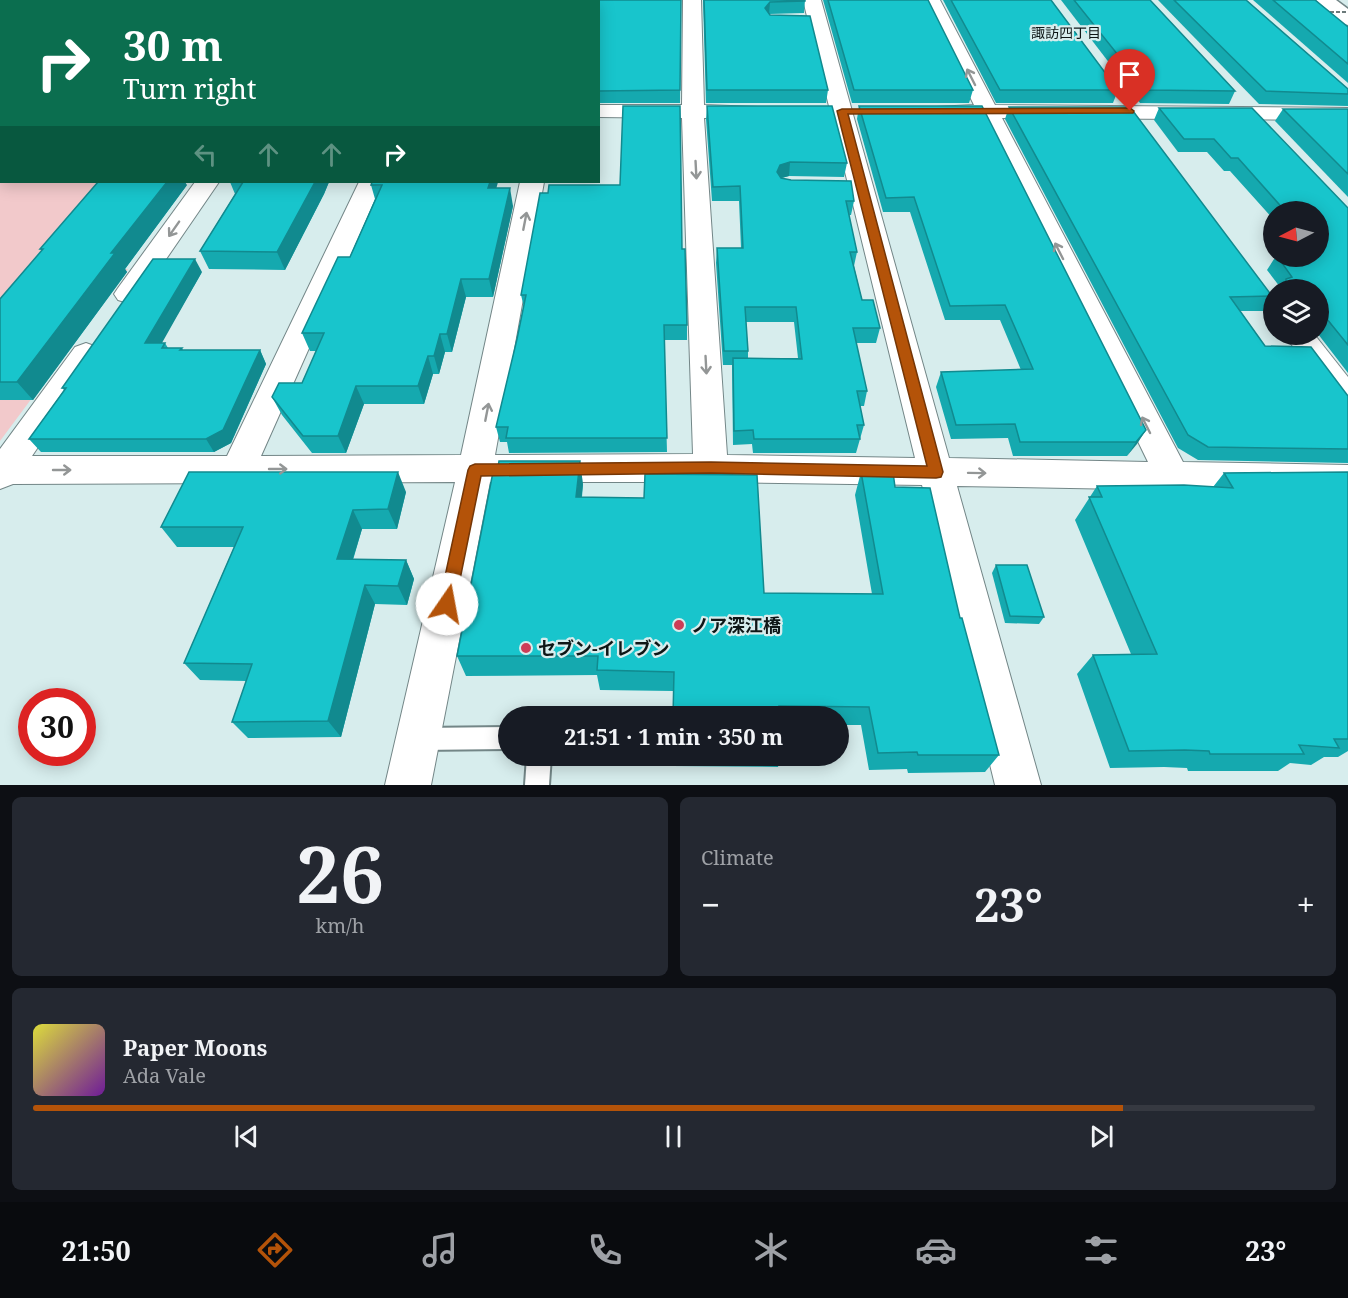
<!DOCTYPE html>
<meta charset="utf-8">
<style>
:root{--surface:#171b24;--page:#242831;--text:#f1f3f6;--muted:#9ea1a6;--line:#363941;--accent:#b45309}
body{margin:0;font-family:"Noto Serif","Noto Sans JP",serif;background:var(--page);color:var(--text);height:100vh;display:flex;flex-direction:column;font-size:22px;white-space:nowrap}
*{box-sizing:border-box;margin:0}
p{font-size:20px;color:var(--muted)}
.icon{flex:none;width:33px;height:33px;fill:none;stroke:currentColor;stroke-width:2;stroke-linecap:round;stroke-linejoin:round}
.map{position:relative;height:785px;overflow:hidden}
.drawer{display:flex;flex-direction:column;gap:12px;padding:12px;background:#0d0f14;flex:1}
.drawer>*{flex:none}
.hud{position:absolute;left:0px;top:0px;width:600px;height:183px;box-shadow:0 3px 15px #0003;background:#0b6e4f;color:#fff;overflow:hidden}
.needle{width:39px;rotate:264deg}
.controls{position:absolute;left:1263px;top:201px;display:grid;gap:12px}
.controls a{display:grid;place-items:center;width:66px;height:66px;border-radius:50%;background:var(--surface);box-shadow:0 3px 15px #0003;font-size:30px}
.speed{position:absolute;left:18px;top:688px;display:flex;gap:12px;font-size:30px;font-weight:700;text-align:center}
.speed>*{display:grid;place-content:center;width:78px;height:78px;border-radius:50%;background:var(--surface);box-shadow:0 3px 15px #0003;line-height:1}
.speed .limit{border:9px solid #d22;background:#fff;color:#111}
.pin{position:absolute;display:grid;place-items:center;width:51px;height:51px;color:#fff;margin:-62px -26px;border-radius:50% 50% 50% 0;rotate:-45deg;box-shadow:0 0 6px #0007}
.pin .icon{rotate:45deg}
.me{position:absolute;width:66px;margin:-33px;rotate:12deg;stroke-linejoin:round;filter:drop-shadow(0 0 4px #0008)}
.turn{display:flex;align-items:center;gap:21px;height:126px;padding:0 24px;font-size:27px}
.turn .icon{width:78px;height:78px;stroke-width:2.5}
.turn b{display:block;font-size:42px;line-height:51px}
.lanes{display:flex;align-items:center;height:57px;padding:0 24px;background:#0003;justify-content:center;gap:30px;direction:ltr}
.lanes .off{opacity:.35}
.big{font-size:45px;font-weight:700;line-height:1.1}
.drawer .widget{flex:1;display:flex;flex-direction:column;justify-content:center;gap:9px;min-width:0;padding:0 21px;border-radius:9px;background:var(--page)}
.drawer .dial{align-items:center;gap:0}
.dial b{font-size:78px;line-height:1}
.song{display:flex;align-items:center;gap:18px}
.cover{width:72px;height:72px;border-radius:9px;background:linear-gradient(135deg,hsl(60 70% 55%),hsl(280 70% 35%))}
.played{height:6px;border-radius:3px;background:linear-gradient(90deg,var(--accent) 85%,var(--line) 85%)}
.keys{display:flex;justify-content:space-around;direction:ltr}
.heat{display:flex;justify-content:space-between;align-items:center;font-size:33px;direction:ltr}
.drawer .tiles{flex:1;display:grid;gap:12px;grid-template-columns:1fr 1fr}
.widget:last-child{grid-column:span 2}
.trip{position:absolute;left:498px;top:706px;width:351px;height:60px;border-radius:30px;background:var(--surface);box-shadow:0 3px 15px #0003;font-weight:700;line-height:60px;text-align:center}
.tab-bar{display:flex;height:96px;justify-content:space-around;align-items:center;background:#090b0e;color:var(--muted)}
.tab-bar .icon{width:42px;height:42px}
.tab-bar .selected{color:var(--accent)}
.tab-bar b{font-size:27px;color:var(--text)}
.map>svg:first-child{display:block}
</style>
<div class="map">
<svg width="1348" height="785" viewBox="0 0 1348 785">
<rect width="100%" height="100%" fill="#d7eded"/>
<polygon fill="#f2c9cb" points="0,177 2,182 116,182 43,270 128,269 0,441"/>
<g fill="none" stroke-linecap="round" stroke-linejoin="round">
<defs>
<g id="lane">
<polygon points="508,727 508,749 419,750 411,747 408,739 411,731 419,728"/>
<polygon points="527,756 551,756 549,785 525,785"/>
</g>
<g id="street">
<polygon points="683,0 701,0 704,105 758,107 761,112 758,117 704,118 727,455 915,458 803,0 821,0 949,458 1148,462 980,118 936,117 933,112 936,107 974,105 922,0 940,0 995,105 1348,108 1348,120 1002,118 1183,462 1348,465 1348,493 957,486 1041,785 995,785 922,485 711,482 490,482 431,785 385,785 455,482 13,484 0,489 0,449 75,347 86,343 97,347 101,354 32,456 227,456 359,182 383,182 261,456 461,455 520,182 544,182 495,455 693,454 682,118 598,117 598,105 682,105"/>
<rect x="0" y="103" width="2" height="12"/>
<polygon points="195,182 219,182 138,300 128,303 118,300 114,294 118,288"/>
<polygon points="1284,334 1314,334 1348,377 1348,412 1337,408"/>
</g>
<polygon id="highway" points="1316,0 1336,0 1348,9 1348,25 1341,23"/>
</defs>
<use href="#lane" stroke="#738687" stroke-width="4"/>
<use href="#street" stroke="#738687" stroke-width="2"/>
<use href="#highway" stroke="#738687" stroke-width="3"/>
<use href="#lane" fill="#fff" fill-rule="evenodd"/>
<use href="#street" fill="#fff" fill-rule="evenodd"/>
<use href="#highway" fill="#fff" fill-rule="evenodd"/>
<polyline stroke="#6b7a7a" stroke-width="2" stroke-dasharray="4 2" stroke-linecap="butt" points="1324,12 1348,12"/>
</g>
<g fill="#15a9af" fill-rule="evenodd">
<polygon points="681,0 680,103 598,103 598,2"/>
<polygon points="703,0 805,0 804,13 769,14 828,90 826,103 706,103"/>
<polygon points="823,0 928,0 973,90 969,103 852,103"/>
<polygon points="943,0 1051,0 1118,90 1113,103 996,103"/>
<polygon points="1061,0 1150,0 1235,91 1229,104 1140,103"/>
<polygon points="1158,0 1246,0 1348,89 1348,106 1259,104"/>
<polygon points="1253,0 1315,0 1348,27 1348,83"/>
<path d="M707,106L847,163L844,177L789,176L781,178L854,201L851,215H849L857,252L854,266L862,300L880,328L876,343H856L867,391L864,406H860L864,425L856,453H753L752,444L733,445L732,365H723L716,263L717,248H741L739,201H712L706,119ZM746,322H794L798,358H748V351Z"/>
<polygon points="859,106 1146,430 1127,456 1013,456 1008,438 951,439 936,387 941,372 1021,370 1000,320 945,320 910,212 883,212 857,119"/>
<polygon points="1009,107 1274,296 1274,299 1266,311 1240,311 1265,346 1348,396 1348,463 1198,460 1178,448 1005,119"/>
<polygon points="1159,108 1348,209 1348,373 1318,334 1318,290 1278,290 1280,287 1267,270 1276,256 1318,256 1318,212 1274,212 1274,220 1230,171 1224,171 1207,152 1178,152 1154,120"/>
<polygon points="1283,109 1348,109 1348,197 1275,121"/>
<polygon points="230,182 329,182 324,194 285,270 209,269 200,251 235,194"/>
<polygon points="187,185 125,269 127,272 33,400 0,400 0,299 42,251 40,249"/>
<polygon points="371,185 496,188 513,206 493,297 466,297 452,352 445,352 439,374 433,374 424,404 364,404 346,453 312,453 282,415 272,397 302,383 316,351 310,351 302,333 350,257 375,199"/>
<polygon points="682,249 687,325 687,340 664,340 667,452 509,453 507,442 500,442 496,427 517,339 524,307 521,295"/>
<polygon points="202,272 161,343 165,343 168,348 182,348 183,350 260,350 266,364 231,443 214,452 41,452 29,439 64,390 62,388"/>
<polygon points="861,472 895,487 960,618 999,755 985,772 908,773 907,769 869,770 861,725 838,725 838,717 673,717 673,691 600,690 597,675 466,676 457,656 583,484 582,497 764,593 872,594 855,495"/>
<polygon points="1348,472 1348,751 1338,757 1324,757 1311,765 1290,763 1278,771 1188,771 1187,768 1164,767 1110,768 1077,674 1093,655 1131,654 1075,520 1097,486 1213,487 1224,473"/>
<polygon points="406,492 397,529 362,529 353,560 406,560 414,579 407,605 375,604 341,737 248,738 232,722 246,681 200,680 184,663 234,547 177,547 161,527"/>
<polygon points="996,565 1044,617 1039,624 1005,623 992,573"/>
<polygon points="672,756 781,756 778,767 672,766"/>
</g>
<g fill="#118a8f">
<polygon points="63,0 80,0 78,2 61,2"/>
<polygon points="428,0 439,0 438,2 427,2"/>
<polygon points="770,2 769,14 765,8"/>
<polygon points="2,50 2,66 0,67 0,51"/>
<polygon points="790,162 789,176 778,179 777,172 780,165"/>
<polygon points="167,182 185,182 187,185 125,269 127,272 33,400 17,382 111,253"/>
<polygon points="315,182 329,182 324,194 285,270 277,252"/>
<polygon points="490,182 498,182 492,205 488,188"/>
<polygon points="510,188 513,206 493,297 489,279"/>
<polygon points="195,259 202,272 154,357 145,343"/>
<polygon points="461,279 466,297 452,352 447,334"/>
<polygon points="440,334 445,352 439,374 434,356"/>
<polygon points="260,350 266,364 231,443 214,452 206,439"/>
<polygon points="428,356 433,374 424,404 418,386"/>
<polygon points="356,386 364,404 346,453 338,436"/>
<polygon points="1146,430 1137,444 1127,456 1136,442"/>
<polygon points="580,461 583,484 579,519 576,497"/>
<polygon points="398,472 406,492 397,529 388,509"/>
<polygon points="353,510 362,529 347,578 337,559"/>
<polygon points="406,560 414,579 407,605 398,586"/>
<polygon points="365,585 375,604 341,737 328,721"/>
</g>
<g fill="#18c5cc" stroke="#118a8f" stroke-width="1.5">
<polygon points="0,0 63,0 61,2 2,2 2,50 0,51"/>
<polygon points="362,0 428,0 427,2 361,2"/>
<polygon points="493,0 681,0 680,90 598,91 598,2 492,2"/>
<polygon points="704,0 805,0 805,1 770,2 765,8 770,15 810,16 828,90 707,90"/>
<polygon points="828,0 928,0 973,90 854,90"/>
<polygon points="951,0 1051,0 1118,90 1000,90"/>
<polygon points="1074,0 1150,0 1235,91 1146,90"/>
<polygon points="1174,0 1246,0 1348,89 1348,94 1266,91"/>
<polygon points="1273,0 1315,0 1348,27 1348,64"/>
<polygon points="623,106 680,106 682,249 685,249 687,325 664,325 667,438 506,438 508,427 496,427 517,339 526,295 521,295 540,193 548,193 549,185 620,185"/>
<polygon points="707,106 832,106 847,163 790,162 780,165 777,172 781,178 791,180 851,181 854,201 846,201 857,252 850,252 862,300 873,300 880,328 853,328 867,391 857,391 864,425 857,425 860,439 754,439 753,430 734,431 733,358 802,359 796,307 745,307 748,351 724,351 717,248 743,248 740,186 713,187"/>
<polygon points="859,106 982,106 1146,430 1136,442 1020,442 1015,424 956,425 941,372 1033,369 1005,305 950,306 914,197 886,198"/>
<polygon points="1009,107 1130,107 1272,296 1274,296 1230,297 1265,346 1311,347 1348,396 1348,449 1208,447 1188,435"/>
<polygon points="1159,108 1252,108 1348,208 1348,345 1318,308 1318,290 1286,290 1286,279 1292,277 1277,256 1318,256 1318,212 1286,212 1238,158 1231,158 1214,139 1184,139"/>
<polygon points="1283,109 1348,109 1348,174"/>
<polygon points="98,182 167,182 111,253 115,253 17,382 0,382 0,299 43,249 40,249"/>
<polygon points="243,182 315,182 277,252 200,251"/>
<polygon points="372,182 490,182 488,188 510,188 489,279 461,279 447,334 440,334 434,356 428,356 418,386 356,386 338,436 303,436 272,397 279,383 302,383 324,333 302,333 338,257 350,257 382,185 371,185"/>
<polygon points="153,259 195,259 145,343 165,343 162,348 182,348 180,350 260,350 223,430 206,439 29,439 66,388 62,388"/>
<polygon points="499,461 580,461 576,497 644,498 645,474 757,475 764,593 883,594 861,472 893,472 895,487 930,488 960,618 962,618 999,755 918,755 917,752 878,753 869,707 779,706 780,717 673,717 674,672 597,670 598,656 457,656 493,472 497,473"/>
<polygon points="189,472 398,472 388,509 353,510 337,559 406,560 398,586 365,585 328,721 232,722 252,664 184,663 243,527 161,527"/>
<polygon points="1348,472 1348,739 1334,739 1339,748 1299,745 1304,754 1210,754 1209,751 1185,750 1129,751 1093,655 1157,654 1089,497 1102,497 1097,486 1184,485 1233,488 1224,473"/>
<polygon points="996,565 1027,565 1044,617 1010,616"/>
</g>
<defs><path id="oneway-shaft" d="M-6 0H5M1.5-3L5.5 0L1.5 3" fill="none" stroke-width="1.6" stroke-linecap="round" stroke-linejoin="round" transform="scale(1.5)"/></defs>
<g stroke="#939696">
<use href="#oneway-shaft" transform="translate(971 77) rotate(-117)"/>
<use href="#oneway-shaft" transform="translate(696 170) rotate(87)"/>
<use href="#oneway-shaft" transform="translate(525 221) rotate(-79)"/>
<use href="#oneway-shaft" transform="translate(174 229) rotate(125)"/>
<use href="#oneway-shaft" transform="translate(1059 251) rotate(-117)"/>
<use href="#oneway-shaft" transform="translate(706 365) rotate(87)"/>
<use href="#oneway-shaft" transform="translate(487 412) rotate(-79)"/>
<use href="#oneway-shaft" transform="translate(1146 425) rotate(-117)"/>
<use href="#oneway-shaft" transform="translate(278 469)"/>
<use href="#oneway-shaft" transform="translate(62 470)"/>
<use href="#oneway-shaft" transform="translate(977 473) rotate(1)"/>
</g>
<polygon fill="#b45309" stroke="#753606" stroke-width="1.5" points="1130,108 1134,111 1133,113 848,114 943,472 941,477 936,478 711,473 481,476 455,604 453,610 447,612 441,610 439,604 468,470 470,466 475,464 711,462 927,466 837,111 842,109"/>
<g fill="#cd3d57" stroke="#d7eded" stroke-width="2">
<circle cx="679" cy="625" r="6"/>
<circle cx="526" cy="648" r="6"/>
</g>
<g text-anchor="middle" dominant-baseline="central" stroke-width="4.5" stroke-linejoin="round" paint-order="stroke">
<g font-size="14" fill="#0e1616" stroke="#d7eded">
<text x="1066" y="32">諏訪四丁目</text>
</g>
<g font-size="18" font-weight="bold" fill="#0e1616" stroke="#d7eded" text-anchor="start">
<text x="691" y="625">ノア深江橋</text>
<text x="538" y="648">セブン-イレブン</text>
</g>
</g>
</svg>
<div class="controls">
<a><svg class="needle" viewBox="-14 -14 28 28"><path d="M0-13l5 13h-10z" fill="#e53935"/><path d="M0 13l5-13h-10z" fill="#9ea1a6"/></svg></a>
<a><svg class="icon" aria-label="layers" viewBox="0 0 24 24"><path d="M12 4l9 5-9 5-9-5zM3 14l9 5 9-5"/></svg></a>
</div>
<div class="speed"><div class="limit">30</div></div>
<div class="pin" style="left:1130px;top:111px;background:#d93025"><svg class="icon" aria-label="arrive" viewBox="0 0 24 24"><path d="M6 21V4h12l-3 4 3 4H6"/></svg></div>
<svg class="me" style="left:447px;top:604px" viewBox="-20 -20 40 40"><circle r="19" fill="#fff"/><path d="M0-13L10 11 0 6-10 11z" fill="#b45309"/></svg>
<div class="trip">21:51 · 1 min · 350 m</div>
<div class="hud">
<div class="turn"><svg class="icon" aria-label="right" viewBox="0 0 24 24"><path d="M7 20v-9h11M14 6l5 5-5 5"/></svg><div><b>30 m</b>Turn right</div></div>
<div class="lanes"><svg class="icon off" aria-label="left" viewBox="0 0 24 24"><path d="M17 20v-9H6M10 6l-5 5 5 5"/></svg><svg class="icon off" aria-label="ahead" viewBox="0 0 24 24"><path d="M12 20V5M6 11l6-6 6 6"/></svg><svg class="icon off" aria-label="ahead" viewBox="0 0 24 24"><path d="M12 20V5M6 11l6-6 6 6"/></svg><svg class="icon" aria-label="right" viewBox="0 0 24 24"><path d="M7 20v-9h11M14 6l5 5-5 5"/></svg></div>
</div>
</div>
<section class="drawer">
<div class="tiles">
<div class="widget dial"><b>26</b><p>km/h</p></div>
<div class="widget"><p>Climate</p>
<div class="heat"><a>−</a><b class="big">23°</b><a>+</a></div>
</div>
<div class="widget">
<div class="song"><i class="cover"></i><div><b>Paper Moons</b><p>Ada Vale</p></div></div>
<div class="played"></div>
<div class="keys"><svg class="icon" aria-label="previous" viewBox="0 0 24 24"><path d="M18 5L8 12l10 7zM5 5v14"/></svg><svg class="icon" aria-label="pause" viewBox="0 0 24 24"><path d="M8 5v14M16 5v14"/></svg><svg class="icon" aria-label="next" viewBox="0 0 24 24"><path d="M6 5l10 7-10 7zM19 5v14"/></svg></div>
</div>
</div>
</section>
<nav class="tab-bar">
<b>21:50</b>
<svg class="icon selected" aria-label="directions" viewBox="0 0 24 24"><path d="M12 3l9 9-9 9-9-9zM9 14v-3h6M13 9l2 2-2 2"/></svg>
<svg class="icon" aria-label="music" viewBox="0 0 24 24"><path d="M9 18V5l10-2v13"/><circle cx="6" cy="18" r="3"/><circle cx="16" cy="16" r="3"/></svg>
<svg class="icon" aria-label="phone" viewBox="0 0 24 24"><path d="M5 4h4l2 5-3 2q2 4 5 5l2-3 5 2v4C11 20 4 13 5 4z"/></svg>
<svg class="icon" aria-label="climate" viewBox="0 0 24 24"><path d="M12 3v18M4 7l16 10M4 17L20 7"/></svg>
<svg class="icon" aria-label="car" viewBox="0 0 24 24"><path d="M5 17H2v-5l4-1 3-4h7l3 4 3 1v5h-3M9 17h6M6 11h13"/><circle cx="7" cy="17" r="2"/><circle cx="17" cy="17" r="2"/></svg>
<svg class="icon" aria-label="filters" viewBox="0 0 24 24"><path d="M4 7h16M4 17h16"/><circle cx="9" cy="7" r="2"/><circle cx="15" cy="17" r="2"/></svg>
<b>23°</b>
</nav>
